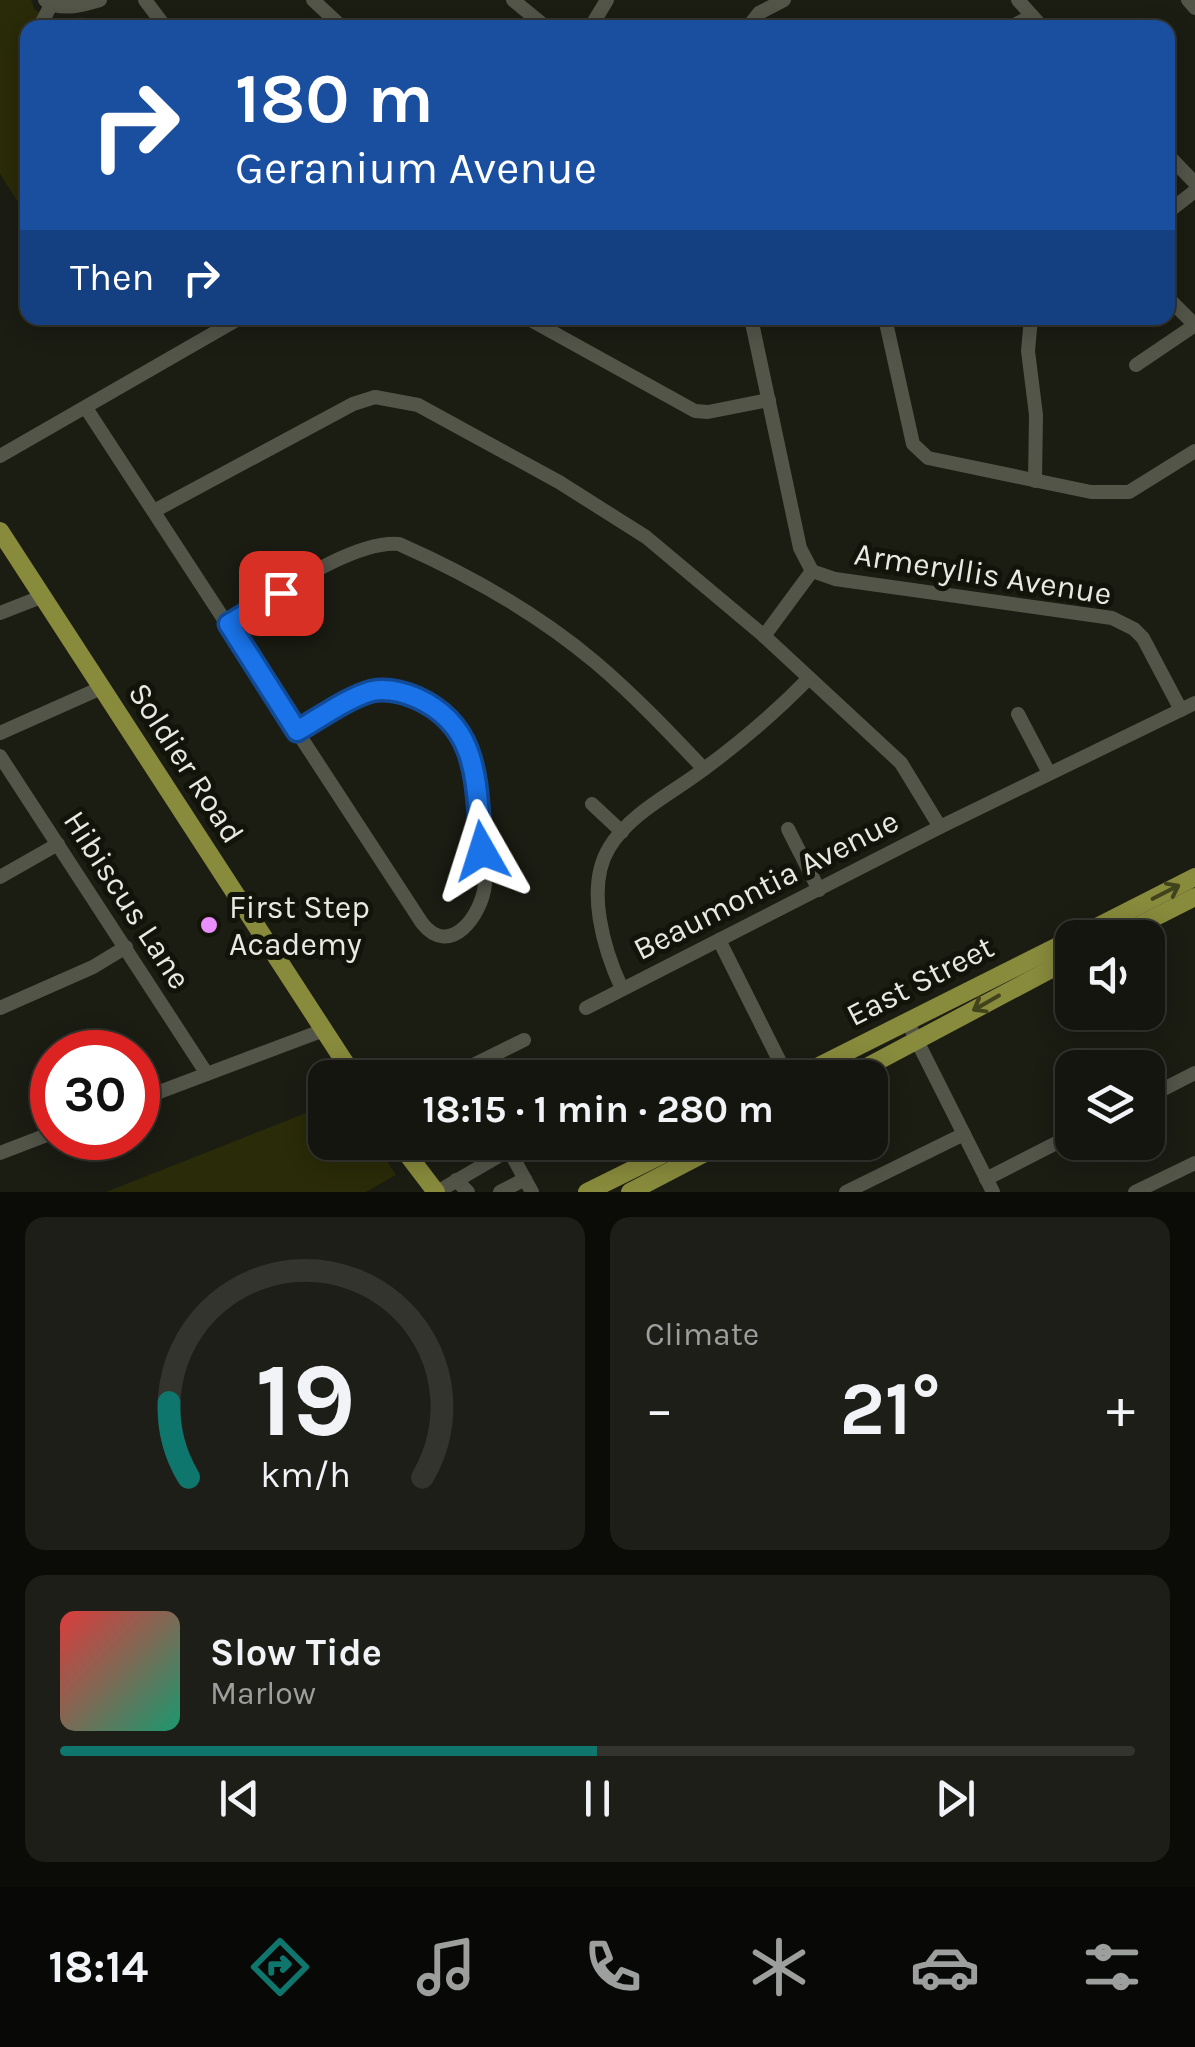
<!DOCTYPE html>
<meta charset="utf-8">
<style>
:root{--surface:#14150e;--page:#1d1e17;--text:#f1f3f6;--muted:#9d9f9e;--line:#33342e;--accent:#0f766e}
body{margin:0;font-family:Karla,sans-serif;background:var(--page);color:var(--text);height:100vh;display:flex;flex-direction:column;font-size:38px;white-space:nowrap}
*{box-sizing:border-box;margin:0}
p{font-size:32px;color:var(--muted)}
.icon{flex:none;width:55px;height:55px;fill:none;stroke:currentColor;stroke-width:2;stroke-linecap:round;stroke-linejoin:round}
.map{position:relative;height:1192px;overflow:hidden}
.sheet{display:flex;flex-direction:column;gap:25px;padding:25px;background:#0b0c08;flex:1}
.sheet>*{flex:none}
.banner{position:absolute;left:20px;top:20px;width:1155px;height:305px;border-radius:20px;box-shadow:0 5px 25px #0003,0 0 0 2px var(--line);background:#1a4fa0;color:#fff;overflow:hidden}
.fabs{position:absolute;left:1055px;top:920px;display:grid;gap:20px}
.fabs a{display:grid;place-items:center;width:110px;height:110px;border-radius:20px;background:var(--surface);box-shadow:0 5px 25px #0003,0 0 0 2px var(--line);font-size:50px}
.speed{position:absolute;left:30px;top:1030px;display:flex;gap:20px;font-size:50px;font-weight:700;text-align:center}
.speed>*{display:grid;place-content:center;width:130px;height:130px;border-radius:50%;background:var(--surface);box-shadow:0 5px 25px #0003,0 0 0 2px var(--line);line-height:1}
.speed .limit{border:15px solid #d22;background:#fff;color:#111}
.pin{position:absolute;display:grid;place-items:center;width:85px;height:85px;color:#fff;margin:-42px;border-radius:20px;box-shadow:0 5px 15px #0006}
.me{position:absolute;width:110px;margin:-55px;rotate:354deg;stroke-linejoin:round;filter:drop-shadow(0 0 8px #0008)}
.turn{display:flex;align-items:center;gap:35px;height:210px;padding:0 50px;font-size:45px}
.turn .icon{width:130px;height:130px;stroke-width:2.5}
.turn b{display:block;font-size:70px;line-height:85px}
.then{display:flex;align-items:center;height:95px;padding:0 50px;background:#0003;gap:20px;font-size:38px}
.big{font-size:75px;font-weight:700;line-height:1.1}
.sheet .tile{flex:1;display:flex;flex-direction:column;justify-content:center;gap:15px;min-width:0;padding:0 35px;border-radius:20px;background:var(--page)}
.sheet .dial{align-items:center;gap:0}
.dial svg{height:260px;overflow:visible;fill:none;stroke:var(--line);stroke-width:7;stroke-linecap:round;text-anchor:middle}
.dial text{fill:var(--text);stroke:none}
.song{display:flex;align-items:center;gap:30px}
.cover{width:120px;height:120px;border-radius:15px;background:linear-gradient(135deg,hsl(0 70% 55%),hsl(160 70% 35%))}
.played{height:10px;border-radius:5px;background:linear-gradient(90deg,var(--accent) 50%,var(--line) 50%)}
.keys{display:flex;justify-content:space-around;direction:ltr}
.heat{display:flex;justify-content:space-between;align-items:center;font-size:55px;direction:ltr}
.sheet .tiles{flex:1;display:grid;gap:25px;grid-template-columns:1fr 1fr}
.tile:last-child{grid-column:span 2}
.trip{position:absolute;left:308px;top:1060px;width:580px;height:100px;border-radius:20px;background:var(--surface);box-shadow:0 5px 25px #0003,0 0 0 2px var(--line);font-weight:700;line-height:100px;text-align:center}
.tab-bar{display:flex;height:160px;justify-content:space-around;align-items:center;background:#080806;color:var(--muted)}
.tab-bar .icon{width:70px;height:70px}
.tab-bar .active{color:var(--accent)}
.tab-bar b{font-size:45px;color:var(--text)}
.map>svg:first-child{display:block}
</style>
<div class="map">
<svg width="1195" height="1192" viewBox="0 0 1195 1192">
<rect width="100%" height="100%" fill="#1b1c12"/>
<g fill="#2a2b08">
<polygon points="0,0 31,0 35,10 57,20 83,17 86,27 28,28 27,216 0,174"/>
<polygon points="306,1113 324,1142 375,1143 396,1175 366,1192 106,1192"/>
</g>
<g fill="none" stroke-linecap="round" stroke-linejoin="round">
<g stroke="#545549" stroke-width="14">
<path d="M45,0C60,12 83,5 100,0"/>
<polyline points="145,0 166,28"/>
<polyline points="313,0 343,28"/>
<polyline points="513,0 547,28"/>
<polyline points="1018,0 1043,28"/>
<polyline points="1188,0 1195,8"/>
<polyline points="39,28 51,5"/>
<polyline points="590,28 607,0"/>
<polyline points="747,28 759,13 784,0"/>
<polyline points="1008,28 1032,16"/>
<polyline points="1168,155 1195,183"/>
<polyline points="1168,212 1195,191"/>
<polyline points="1168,298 1195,325"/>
<polyline points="527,318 695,411 708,412 769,400"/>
<polyline points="751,318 800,548 812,571 835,579 1112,618 1134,629 1143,638 1181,710"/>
<polyline points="885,318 913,444 928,458 1091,492 1129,492 1195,451"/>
<polyline points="1031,318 1028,351 1036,415 1035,481"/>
<polyline points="1136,365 1195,325"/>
<path d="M86,408L422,923C450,959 482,915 485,884L470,748C451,716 408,677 367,693C343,703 320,718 297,731"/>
<polyline points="0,456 240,318"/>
<polyline points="154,511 353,404 375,397 418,405 559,482 646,537 764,636 901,763 940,827"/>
<polyline points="0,613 41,597"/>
<path d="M229,623C272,598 351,540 399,544C467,574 538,614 595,662C634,695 669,732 704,769"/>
<polyline points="764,636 812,571"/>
<polyline points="1018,714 1049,773"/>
<polyline points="0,733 101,688"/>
<polyline points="0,756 207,1074"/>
<polyline points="592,804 622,832"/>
<polyline points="788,829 819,890"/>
<polyline points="0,877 58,844"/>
<polyline points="719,940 788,1078"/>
<path d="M622,989C604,950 585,888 609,848C630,813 673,793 704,769C742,741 777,711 809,678"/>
<polyline points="0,1008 93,967 126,947"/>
<polyline points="586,1008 940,827 1195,703"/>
<polyline points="907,1021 993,1192"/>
<polyline points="447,1078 524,1040"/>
<polyline points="1148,1097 1195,1073"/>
<polyline points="138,1100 324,1030"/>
<polyline points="0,1153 52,1133"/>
<polyline points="986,1179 1072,1135"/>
<polyline points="456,1180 468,1192"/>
<polyline points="437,1192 509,1150 532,1192"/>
<polyline points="500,1192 525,1179"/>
<polyline points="846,1192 964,1134"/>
<polyline points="1135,1192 1195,1163"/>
</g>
<g stroke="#888a3c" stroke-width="18">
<polyline points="0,531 355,1078"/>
<polyline points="1075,938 1195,877"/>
<polyline points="1114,938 1195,897"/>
<polyline points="795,1078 1072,939"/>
<polyline points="846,1078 1072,958"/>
<polyline points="398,1142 436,1192"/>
<polyline points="587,1192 688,1142"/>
<polyline points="630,1192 726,1142"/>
</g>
</g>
<defs><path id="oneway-shaft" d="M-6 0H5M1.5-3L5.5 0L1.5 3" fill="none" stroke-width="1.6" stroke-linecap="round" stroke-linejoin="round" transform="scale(2.5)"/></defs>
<g stroke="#41431d">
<use href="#oneway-shaft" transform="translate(1166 892) rotate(-27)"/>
<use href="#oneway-shaft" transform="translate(986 1003) rotate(150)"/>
</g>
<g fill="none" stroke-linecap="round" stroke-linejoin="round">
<defs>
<path id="route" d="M281,593L229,624L297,731C320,718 347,698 372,691C388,688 403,692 417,698C483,728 475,789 482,851"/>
</defs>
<use href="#route" stroke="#114b97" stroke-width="25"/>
<use href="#route" stroke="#1a73e8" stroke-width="18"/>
</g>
<circle fill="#ea8dfd" stroke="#121309" stroke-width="4" cx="209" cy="925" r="10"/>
<g text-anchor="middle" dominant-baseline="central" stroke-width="10" stroke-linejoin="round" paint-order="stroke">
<g font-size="32" fill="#e8e9e2" stroke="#121309">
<text transform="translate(983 574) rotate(9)">Armeryllis Avenue</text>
<text transform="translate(186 763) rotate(57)">Soldier Road</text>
<text transform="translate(766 885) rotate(-27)">Beaumontia Avenue</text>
<text transform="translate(127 900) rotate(57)">Hibiscus Lane</text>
<text transform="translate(920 981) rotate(-27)">East Street</text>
</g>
<g font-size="32" fill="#e8e9e2" stroke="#121309" text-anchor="start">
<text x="229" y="907">First Step<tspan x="229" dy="37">Academy</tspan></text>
</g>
</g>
</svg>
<div class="fabs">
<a><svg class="icon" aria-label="sound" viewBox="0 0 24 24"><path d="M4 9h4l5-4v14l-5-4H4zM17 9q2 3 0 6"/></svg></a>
<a><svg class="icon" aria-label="layers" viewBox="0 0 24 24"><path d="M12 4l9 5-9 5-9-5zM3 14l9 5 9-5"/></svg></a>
</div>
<div class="speed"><div class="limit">30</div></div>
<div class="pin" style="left:281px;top:593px;background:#d93025"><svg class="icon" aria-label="arrive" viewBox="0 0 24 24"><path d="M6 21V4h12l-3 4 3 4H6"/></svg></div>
<svg class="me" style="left:482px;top:851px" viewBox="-20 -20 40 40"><path d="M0-17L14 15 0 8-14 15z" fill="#1a73e8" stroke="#fff" stroke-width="4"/></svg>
<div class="trip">18:15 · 1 min · 280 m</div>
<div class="banner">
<div class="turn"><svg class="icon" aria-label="right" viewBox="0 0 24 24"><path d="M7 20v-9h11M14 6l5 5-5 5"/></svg><div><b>180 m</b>Geranium Avenue</div></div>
<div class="then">Then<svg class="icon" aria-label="right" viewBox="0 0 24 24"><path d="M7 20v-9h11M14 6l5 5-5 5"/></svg></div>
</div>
</div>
<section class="sheet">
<div class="tiles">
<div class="tile dial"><svg viewBox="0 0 100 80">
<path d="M14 69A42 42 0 1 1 86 69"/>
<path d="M14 69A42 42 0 0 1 8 46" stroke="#0f766e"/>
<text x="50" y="56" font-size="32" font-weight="700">19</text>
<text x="50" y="72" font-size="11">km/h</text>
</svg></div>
<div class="tile"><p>Climate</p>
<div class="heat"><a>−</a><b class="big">21°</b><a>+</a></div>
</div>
<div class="tile">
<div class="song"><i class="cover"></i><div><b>Slow Tide</b><p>Marlow</p></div></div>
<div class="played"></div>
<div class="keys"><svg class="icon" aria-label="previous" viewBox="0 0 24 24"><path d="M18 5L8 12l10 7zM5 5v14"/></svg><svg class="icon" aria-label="pause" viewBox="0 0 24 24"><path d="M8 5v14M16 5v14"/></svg><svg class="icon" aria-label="next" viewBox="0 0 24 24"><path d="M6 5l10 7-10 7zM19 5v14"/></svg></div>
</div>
</div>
</section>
<nav class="tab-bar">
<b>18:14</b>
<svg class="icon active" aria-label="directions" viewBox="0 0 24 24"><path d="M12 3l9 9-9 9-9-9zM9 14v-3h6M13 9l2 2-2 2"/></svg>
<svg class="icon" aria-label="music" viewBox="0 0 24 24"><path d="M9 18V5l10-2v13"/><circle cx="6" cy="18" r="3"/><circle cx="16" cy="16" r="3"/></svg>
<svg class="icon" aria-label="phone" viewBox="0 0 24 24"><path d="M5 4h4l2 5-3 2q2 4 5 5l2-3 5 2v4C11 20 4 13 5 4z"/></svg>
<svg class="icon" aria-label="climate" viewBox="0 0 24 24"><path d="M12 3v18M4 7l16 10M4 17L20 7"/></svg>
<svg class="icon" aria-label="car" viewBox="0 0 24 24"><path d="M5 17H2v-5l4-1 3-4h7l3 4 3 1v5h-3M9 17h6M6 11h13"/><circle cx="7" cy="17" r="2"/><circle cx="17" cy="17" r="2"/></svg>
<svg class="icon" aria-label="filters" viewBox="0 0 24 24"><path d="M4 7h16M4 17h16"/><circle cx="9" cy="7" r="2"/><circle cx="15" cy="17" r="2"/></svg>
</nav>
